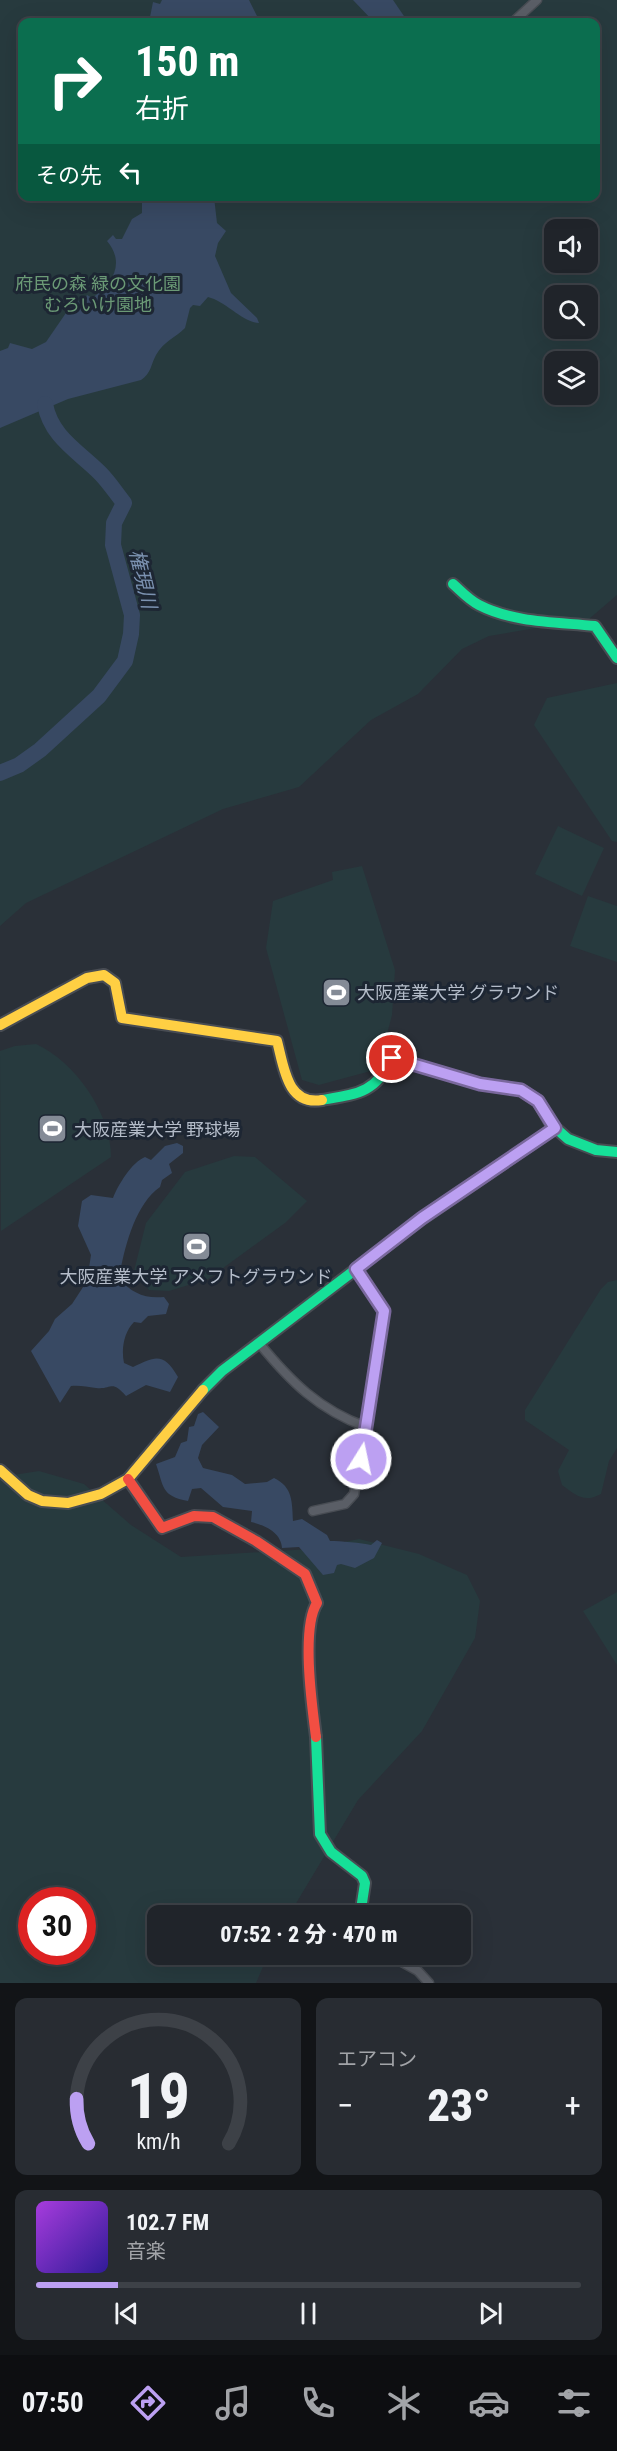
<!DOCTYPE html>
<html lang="ja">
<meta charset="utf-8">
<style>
:root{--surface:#20242a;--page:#282c32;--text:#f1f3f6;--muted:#a2a4a8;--line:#3d4147;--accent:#bca0f2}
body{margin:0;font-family:"Roboto Condensed","Noto Sans JP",sans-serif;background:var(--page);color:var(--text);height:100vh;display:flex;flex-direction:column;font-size:22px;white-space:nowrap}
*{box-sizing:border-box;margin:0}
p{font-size:20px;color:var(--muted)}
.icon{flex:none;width:33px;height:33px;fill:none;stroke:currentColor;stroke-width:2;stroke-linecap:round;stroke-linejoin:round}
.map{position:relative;height:1983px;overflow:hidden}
.sheet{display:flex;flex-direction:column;gap:15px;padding:15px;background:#121417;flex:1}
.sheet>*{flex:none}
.banner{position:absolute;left:18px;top:18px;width:582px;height:183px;border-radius:12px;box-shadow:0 6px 24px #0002,0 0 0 2px var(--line);background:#0b6e4f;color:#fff;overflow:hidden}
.fabs{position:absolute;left:544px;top:219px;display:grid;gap:12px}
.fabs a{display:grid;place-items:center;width:54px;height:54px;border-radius:12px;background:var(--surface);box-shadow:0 6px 24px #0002,0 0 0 2px var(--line);font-size:30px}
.speed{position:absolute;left:18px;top:1887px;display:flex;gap:12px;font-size:30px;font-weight:700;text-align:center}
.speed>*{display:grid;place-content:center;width:78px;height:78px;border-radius:50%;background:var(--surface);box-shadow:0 6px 24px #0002,0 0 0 2px var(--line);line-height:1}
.speed .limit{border:9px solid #d22;background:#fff;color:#111}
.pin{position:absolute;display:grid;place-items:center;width:51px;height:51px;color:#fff;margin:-26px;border:3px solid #fff;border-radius:50%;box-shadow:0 2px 6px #0007}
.me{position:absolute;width:66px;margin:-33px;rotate:10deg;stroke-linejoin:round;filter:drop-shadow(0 0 4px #0008)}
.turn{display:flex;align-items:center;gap:21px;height:126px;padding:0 18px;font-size:27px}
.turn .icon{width:78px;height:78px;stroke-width:2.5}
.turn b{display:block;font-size:42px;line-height:51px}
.then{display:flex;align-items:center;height:57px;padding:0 18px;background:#0003;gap:12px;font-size:22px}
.big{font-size:45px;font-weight:800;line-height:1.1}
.sheet .tile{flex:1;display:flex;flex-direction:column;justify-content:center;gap:9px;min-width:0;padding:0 21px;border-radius:12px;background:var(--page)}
.sheet .dial{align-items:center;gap:0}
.dial svg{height:156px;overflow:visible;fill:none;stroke:var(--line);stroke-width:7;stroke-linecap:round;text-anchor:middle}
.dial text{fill:var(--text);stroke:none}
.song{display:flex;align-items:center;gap:18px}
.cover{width:72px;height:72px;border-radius:9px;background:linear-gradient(135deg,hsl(280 70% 55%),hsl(250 70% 35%))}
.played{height:6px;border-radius:3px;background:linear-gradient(90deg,var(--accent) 15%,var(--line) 15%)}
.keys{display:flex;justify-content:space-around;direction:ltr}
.heat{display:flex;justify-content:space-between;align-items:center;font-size:33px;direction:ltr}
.sheet .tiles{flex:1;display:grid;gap:15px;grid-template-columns:1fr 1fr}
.tile:last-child{grid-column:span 2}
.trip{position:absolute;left:147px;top:1905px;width:324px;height:60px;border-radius:12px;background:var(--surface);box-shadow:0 6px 24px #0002,0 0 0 2px var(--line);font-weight:800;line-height:60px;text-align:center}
.menu{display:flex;height:96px;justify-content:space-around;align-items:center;background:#0d0e11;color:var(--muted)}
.menu .icon{width:42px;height:42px}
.menu .current{color:var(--accent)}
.menu b{font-size:27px;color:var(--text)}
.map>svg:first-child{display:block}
</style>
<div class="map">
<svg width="617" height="1983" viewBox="0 0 617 1983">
<rect width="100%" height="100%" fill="#2a3038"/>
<g fill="#273a3e" fill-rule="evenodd">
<path d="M0,0H617V595L589,619L489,636L462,649L418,694L371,720L299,787L223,809L26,903L0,926ZM22,22H596V196H22ZM555,230H588V262H555ZM555,296H588V328H555ZM555,362H588V394H555Z"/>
<polygon points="617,683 617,842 612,841 534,725 547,698"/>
<polygon points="558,826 604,848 582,896 535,874"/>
<polygon points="362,866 395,970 392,1015 378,1069 319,1085 302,1080 266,948 273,901 333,880 332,872"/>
<polygon points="588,896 617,906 617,962 570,946"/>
<path d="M36,1044C75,1062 111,1113 111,1157L1,1231L0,1051L15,1046Z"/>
<polygon points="234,1156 255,1157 307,1201 285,1223 208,1279 169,1291 149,1290 134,1271 146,1223 185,1172"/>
<path d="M617,1280V1448L609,1461L601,1494C584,1503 577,1496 562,1485L558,1471L569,1450L525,1420V1410L601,1289L608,1282Z"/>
<path d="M39,1471L84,1484L131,1525L181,1557L310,1549L359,1539L419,1554L467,1575L480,1601L475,1638L422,1731L358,1800L289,1915L158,1916V1954L268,1955L256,1983H0V1477ZM32,1900H82V1952H32Z"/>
<polygon points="617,1592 617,1665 583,1611"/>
</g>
<g fill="#384963">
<polygon points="162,0 249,0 260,22 228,20 149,22 153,2 160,4"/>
<polygon points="353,0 393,0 408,22 374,22"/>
<path d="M142,197H214L217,223L226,231L218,243L215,256L231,293L257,318L259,323C244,323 225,301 208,297L200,306L193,305L190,308L185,328C175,338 164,341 156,355C151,364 151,374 141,380L68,399L0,428V351L8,348L10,343L32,349L46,342L68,310L73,311L78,301L82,304L87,295L92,298C112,284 126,264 107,241L113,235L116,239H122L132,219L142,213Z"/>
<path d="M177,1143L183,1146V1153L169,1164L172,1173L162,1180L160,1187C135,1204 124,1249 119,1278C131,1293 145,1299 164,1297L169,1304L166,1314L148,1316L141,1323L134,1322C124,1332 121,1349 124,1363L133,1367C155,1356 164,1352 178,1377L170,1392L146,1385L126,1396C111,1379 112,1390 96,1388C87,1387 80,1385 71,1386L60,1403L31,1351L49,1331L55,1319L72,1304L87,1281L91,1255L78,1226L82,1201L91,1195L113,1198C118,1185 132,1162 145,1157L151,1160L165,1146Z"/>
<path d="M203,1412L219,1427L202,1445L198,1458L203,1468L232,1475L245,1484L267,1482L274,1478C293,1487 292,1502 293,1521L302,1519L327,1535L330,1541C340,1541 362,1543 371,1545L377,1540L382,1543L374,1558L355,1568L341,1564L337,1565L334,1573L323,1575L299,1547L282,1548C281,1532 264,1525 251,1522L252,1511L223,1507L201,1488L192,1489L188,1501C161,1496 164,1487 156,1464L175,1457L181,1443L187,1441L189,1427L194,1426L198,1414Z"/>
</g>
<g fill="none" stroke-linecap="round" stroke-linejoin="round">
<path stroke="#384963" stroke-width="16" d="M0,773L19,765L40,750L99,696L125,661L131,634L132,615L113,545L114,523L124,503C116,493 109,482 100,473C78,451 51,437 45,404"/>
<defs>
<g id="street">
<polyline points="513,22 537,0"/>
<path d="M259,1343C291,1382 318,1409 366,1427"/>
<polyline points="313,1511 345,1504 354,1494 384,1311 356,1269"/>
<polyline points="387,1954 418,1971 429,1983"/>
</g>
<g id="fast">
<path d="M453,584C461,591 469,600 479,605C514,623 557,622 595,626L617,658"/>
<path d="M322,1100C357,1094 376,1093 392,1058L480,1084L521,1090L538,1101L551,1124L568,1139L596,1150L617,1152"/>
<polyline points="203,1390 222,1371 422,1219 475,1183"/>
<polyline points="316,1737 320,1834 331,1852 362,1876 365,1883 360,1916"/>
</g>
<g id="slow">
<path d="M0,1025L87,978L104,975L115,983L122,1018L277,1041C284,1067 287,1106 322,1100"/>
<polyline points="475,1183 555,1128"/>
<polyline points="0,1470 28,1495 42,1501 68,1503 101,1494 128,1479 203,1390"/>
</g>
<path id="jam" d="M128,1479L162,1528L194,1516L213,1517L256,1541L305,1574L317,1603C301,1628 312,1706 316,1737"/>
</defs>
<use href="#street" stroke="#484c53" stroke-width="11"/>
<use href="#fast" stroke="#484c53" stroke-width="14"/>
<use href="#slow" stroke="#484c53" stroke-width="14"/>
<use href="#jam" stroke="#484c53" stroke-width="14"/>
<use href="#street" stroke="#5a5e66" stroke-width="8"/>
<use href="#fast" stroke="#16e098" stroke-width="10"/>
<use href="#slow" stroke="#ffcf43" stroke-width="10"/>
<use href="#jam" stroke="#f24e42" stroke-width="10"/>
</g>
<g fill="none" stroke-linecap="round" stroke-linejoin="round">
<defs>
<polyline id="route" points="361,1459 384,1311 356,1269 422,1218 555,1128 538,1101 521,1090 480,1084 392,1058"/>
</defs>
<use href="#route" stroke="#7a689d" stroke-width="15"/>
<use href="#route" stroke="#bca0f2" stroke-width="10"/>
</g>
<defs>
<symbol id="stadium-square" viewBox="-11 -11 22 22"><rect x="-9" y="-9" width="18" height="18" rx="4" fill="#848b96" stroke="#1d2633"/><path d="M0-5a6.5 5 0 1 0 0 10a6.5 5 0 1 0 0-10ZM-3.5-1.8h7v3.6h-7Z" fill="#fff"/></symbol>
</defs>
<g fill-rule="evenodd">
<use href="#stadium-square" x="320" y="976" width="33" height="33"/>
<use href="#stadium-square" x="36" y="1112" width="33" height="33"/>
<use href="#stadium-square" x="180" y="1230" width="33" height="33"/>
</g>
<g text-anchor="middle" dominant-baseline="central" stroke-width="6" stroke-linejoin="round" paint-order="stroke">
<g font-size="18" fill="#6b9a76" stroke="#1d2633">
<text x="98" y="283">府民の森 緑の文化園<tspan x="98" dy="21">むろいけ園地</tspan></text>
</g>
<g font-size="18" fill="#b4bcc9" stroke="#1d2633" text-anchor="start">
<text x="357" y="992">大阪産業大学 グラウンド</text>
<text x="74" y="1129">大阪産業大学 野球場</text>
<text x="196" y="1276" text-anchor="middle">大阪産業大学 アメフトグラウンド</text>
</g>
<g font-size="20" font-style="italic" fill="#7c92b1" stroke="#1d2633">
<text transform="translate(143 579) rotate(77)">権現川</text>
</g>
</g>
</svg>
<div class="fabs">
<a><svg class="icon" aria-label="sound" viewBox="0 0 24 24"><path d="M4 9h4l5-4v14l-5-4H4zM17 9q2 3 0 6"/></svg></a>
<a><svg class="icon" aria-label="search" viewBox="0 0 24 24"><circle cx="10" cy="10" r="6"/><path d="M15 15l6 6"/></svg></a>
<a><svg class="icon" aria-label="layers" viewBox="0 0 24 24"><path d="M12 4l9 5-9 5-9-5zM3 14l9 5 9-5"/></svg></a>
</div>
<div class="speed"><div class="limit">30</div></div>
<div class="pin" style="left:392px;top:1058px;background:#d93025"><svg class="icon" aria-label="arrive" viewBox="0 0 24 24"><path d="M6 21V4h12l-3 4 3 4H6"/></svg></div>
<svg class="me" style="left:361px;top:1459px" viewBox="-20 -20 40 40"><circle r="17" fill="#bca0f2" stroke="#fff" stroke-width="3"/><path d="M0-11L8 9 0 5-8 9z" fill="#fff"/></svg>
<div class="trip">07:52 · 2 分 · 470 m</div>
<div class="banner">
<div class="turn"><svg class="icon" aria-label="right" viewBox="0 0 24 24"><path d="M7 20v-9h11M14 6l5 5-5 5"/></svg><div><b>150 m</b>右折</div></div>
<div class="then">その先<svg class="icon" aria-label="left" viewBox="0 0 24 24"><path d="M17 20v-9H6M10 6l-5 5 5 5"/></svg></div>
</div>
</div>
<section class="sheet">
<div class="tiles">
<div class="tile dial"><svg viewBox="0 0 100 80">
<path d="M14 69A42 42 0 1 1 86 69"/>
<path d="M14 69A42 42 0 0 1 8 46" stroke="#bca0f2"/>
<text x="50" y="56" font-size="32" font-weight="700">19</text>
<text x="50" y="72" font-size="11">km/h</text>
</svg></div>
<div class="tile"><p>エアコン</p>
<div class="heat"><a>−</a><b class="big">23°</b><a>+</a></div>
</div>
<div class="tile">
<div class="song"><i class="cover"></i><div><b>102.7 FM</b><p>音楽</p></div></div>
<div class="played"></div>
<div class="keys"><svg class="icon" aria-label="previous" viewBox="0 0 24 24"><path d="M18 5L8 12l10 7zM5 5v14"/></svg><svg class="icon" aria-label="pause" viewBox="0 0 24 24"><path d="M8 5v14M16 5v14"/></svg><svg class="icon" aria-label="next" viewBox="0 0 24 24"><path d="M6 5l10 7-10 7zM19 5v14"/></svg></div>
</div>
</div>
</section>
<nav class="menu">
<b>07:50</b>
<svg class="icon current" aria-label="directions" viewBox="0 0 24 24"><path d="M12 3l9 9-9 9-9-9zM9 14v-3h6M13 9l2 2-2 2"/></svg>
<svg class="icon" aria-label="music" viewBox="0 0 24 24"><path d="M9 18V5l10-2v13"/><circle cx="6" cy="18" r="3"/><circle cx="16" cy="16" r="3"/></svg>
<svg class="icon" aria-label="phone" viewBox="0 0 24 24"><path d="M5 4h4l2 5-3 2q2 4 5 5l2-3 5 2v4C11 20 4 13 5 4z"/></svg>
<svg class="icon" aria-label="climate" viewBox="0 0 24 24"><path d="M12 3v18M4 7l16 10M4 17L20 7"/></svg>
<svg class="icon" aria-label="car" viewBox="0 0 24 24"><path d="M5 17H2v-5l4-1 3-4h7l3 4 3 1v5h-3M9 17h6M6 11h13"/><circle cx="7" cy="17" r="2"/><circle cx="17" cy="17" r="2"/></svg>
<svg class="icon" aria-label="filters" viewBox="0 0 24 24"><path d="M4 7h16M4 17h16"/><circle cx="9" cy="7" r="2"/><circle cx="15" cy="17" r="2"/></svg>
</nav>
